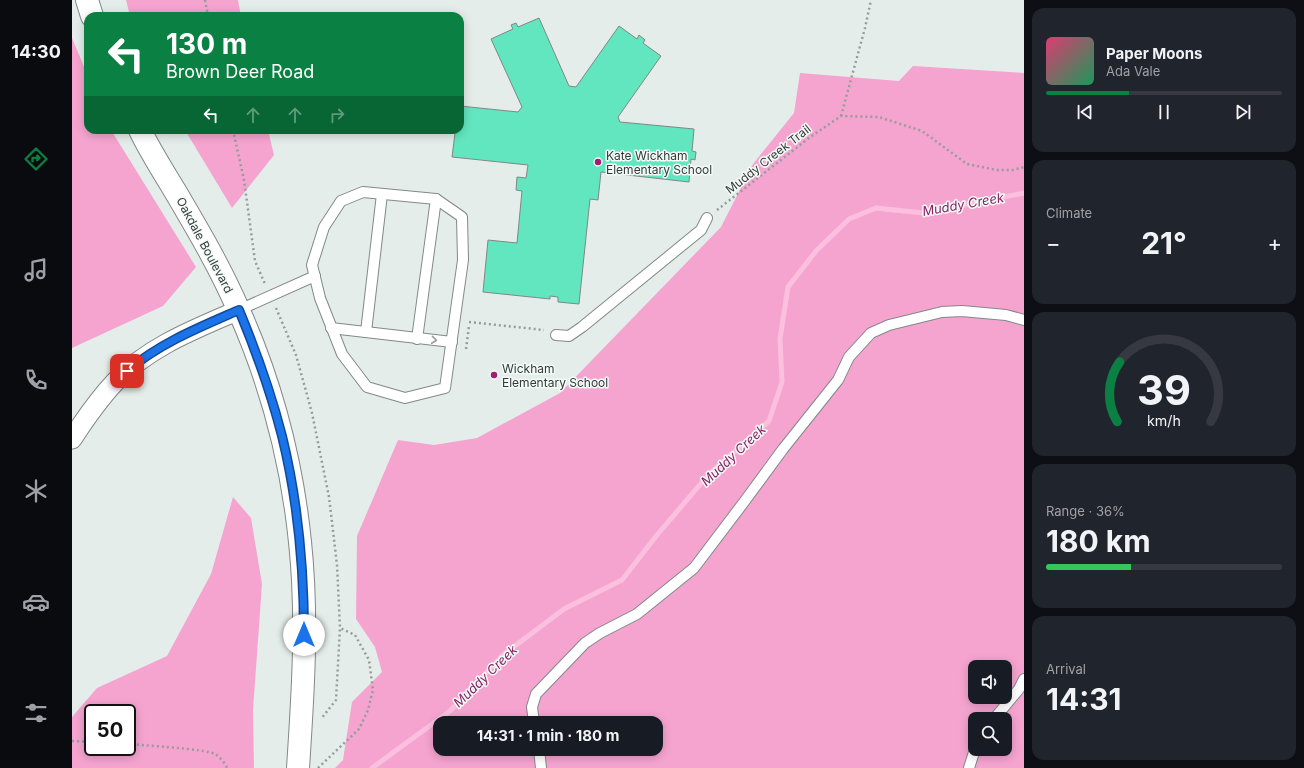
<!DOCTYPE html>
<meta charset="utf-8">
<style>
:root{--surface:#171b24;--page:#20242c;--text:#f1f3f6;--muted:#9ea1a6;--line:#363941;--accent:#0b8043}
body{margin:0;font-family:Inter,sans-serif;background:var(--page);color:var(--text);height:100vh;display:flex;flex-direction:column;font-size:15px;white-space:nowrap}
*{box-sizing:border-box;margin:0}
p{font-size:13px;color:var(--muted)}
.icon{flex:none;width:22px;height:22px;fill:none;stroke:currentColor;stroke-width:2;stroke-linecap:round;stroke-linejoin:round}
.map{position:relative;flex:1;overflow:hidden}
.sheet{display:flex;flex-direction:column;gap:8px;padding:8px;background:#0d0f14;width:280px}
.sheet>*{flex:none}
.top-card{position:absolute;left:12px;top:12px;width:380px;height:122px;border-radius:12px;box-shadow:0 2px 10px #0003;background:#0b8043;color:#fff;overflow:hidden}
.controls{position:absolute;left:896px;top:660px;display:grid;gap:8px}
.controls a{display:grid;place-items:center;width:44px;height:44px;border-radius:8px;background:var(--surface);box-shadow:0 2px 10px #0003;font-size:20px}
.speed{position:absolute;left:12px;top:704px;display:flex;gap:8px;font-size:20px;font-weight:700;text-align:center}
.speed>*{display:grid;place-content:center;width:52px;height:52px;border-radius:50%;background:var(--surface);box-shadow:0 2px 10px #0003;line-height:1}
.speed .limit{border:2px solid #111;border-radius:6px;background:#fff;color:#111}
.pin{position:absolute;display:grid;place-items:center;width:34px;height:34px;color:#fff;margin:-17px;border-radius:8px;box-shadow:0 2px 6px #0006}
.me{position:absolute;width:44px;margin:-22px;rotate:0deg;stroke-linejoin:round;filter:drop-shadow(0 0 3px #0008)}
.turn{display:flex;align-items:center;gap:14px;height:84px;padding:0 16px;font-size:18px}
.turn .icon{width:52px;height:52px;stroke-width:2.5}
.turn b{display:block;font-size:28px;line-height:34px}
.lanes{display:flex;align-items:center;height:38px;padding:0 16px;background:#0003;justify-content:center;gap:20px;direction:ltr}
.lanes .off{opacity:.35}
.big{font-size:30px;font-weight:700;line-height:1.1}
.sheet .widget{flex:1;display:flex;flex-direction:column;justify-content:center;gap:6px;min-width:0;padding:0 14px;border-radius:12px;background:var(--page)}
.sheet .dial{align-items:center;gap:0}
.dial svg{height:104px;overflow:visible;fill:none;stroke:var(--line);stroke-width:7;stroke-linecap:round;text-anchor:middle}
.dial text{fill:var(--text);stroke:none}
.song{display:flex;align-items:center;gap:12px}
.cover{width:48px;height:48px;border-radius:6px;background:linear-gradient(135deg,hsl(340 70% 55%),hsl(150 70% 35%))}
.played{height:4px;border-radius:2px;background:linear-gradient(90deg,var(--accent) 35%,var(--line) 35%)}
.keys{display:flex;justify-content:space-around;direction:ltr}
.heat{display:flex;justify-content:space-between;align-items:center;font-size:22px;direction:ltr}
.charge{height:6px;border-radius:3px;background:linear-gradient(90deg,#34c759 36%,var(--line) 0)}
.trip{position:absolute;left:361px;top:716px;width:230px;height:40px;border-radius:12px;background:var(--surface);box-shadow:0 2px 10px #0003;font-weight:700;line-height:40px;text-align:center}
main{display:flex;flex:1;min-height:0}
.dock{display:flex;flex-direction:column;width:72px;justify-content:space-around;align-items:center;background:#090b0e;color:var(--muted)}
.dock .icon{width:28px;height:28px}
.dock .active{color:var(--accent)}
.dock b{font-size:18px;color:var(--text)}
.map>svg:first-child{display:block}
</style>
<main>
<nav class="dock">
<b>14:30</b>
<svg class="icon active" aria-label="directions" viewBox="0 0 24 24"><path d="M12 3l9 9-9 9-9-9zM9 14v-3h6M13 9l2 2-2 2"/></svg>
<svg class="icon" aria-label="music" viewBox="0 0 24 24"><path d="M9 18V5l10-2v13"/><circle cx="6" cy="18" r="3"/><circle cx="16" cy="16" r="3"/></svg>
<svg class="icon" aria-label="phone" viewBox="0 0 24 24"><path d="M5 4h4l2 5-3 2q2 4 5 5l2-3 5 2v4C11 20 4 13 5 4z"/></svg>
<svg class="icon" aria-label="climate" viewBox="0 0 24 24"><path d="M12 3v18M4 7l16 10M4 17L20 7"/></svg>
<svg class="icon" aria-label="car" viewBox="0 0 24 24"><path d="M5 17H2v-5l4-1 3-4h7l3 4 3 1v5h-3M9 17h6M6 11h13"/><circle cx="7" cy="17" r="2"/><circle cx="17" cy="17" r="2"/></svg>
<svg class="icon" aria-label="filters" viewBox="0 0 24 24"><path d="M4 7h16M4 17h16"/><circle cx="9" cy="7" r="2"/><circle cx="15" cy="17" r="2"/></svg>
</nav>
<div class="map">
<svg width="952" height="768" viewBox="0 0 952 768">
<rect width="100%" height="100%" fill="#e5edea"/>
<g fill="#f5a4d0" fill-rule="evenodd">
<polygon points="54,0 166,0 169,16 58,16"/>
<polygon points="0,38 16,76 16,130 39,130 124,267 91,306 0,348"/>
<path d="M841,66L952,73V768H263L271,760L280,702L310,672L303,647L284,619L285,536L326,440L362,445L405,438L488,393L649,227L681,164L722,113L728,73L827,81ZM903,667H933V697H903ZM903,719H933V749H903ZM368,723H584V749H368Z"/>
<polygon points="113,130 196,130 202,155 160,208"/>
<path d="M161,497L179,518L190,584L181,710L182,768H0V717L25,688L95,656L139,574ZM21,713H55V747H21Z"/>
</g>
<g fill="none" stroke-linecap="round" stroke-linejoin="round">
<polyline stroke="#fbc0de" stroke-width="5" points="300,768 378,711 431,655 492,609 550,580 585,535 637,474 697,421 710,382 708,339 716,287 744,251 777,219 804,208 851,213 952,193"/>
</g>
<polygon fill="#61e6bf" stroke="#808784" points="467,18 497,86 504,87 547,26 565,39 567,35 573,40 571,43 589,56 546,117 548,122 622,129 620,151 624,152 623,160 619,159 617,182 529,172 526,200 518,199 507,304 486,302 486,297 478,296 478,299 411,292 416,240 445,243 450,191 444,190 445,177 454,178 456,165 380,157 383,133 379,133 379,130 388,130 388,106 446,112 450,107 419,39 441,29 439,25 444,23 446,27"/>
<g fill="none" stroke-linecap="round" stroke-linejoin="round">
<defs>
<g id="lane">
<polygon points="291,192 364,199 390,217 391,260 373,388 333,398 295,387 270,354 248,298 240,265 252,227 269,201"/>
<polyline points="167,310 243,276"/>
<polyline points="259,328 380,342"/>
<polyline points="294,332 310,194"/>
<polyline points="484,335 497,336 510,327 629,230 635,218"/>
<polyline points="345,339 364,199"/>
<polyline points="922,719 947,689 952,679"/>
<polyline points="462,723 460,707 464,694 513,643 528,633 565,614 622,568 672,502 711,449 766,380 777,357 799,333 817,325 870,312 890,311 934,315 952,320"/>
<polyline points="467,749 469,768"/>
<polyline points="897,768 903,749"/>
</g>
<path id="street" d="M0,439C13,419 26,400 43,382C76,347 123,329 167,310"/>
<g id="secondary">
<polyline points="15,0 20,16"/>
<path d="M68,130C78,151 91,171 103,191C126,230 149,269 167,311C199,383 220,463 228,542C236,617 231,693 226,768"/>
</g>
</defs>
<use href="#lane" stroke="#828986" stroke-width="12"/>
<use href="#street" stroke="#828986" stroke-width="21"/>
<use href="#secondary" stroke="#828986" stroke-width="24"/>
<g stroke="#969c9a" stroke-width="2.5" stroke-dasharray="2 3" stroke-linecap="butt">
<polyline points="133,0 136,16"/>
<polyline points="769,116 793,28 799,0"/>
<polyline points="161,130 172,180 183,261 193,284"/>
<polyline points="645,210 737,138 769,116 807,117 850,131 895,164 925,170 941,170 952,167"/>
<polyline points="204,308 224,355 240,413 257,497 265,565 268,628 264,700 249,719"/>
<polyline points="397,322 472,330"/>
<polyline points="394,349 397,326"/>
<polyline points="0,741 21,742"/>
<path d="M55,744C69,745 134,749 143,754C148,757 153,763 155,768"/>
<polyline points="246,768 287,729 296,710 301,690 297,660 283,635 268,628"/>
</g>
<use href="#lane" stroke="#fff" stroke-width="10"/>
<use href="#street" stroke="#fff" stroke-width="19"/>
<use href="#secondary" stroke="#fff" stroke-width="22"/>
</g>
<defs><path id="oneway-chevron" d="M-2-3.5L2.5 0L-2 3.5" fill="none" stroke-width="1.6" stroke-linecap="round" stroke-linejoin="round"/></defs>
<use stroke="#9a9c9c" href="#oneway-chevron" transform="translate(362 340) rotate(6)"/>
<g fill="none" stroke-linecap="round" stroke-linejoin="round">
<defs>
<path id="route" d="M55,371C88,343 128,327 167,310C184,351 199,393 210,436C226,501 232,568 232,635"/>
</defs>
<use href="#route" stroke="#114b97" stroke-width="10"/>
<use href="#route" stroke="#1a73e8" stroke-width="7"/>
</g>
<g fill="#9f1f72" stroke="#f2fbf7" stroke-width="1.5">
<circle cx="526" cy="162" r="4"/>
<circle cx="422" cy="375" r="4"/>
</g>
<g text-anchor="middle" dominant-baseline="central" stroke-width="3" stroke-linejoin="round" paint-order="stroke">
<g font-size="12" fill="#363938" stroke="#f2fbf7" text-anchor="start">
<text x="534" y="155">Kate Wickham<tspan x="534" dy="14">Elementary School</tspan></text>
<text x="430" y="368">Wickham<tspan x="430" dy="14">Elementary School</tspan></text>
</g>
<g font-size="12" fill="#363938" stroke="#f2fbf7">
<text transform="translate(696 159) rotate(-38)">Muddy Creek Trail</text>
<text transform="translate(133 245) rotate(62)">Oakdale Boulevard</text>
</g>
<g font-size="13" font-style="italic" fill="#8d2066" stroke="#f2fbf7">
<text transform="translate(891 204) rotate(-10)">Muddy Creek</text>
<text transform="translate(661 455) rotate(-43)">Muddy Creek</text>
<text transform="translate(413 676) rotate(-44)">Muddy Creek</text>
</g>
</g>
</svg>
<div class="controls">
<a><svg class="icon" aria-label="sound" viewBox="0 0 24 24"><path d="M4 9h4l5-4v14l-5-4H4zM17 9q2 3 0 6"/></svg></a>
<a><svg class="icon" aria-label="search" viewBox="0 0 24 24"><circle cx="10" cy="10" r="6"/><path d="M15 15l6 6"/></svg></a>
</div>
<div class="speed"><div class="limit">50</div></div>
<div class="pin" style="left:55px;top:371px;background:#d93025"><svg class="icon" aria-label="arrive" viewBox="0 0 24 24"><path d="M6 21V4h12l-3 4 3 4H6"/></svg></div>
<svg class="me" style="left:232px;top:635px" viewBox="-20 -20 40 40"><circle r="19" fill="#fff"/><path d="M0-13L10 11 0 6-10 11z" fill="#1a73e8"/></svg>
<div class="trip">14:31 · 1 min · 180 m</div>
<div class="top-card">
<div class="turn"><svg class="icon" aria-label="left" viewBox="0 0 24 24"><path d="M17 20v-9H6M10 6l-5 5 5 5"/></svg><div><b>130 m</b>Brown Deer Road</div></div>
<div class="lanes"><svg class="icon" aria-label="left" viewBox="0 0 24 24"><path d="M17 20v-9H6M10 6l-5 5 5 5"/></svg><svg class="icon off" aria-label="ahead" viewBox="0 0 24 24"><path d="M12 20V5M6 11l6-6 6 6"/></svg><svg class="icon off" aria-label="ahead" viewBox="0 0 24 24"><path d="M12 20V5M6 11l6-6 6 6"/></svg><svg class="icon off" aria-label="right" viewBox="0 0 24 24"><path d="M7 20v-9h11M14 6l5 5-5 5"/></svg></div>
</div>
</div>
<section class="sheet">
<div class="widget">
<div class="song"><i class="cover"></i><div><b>Paper Moons</b><p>Ada Vale</p></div></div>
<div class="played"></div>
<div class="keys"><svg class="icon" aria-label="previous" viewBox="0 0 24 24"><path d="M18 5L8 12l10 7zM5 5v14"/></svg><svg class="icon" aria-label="pause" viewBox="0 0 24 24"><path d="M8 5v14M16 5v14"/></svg><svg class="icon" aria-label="next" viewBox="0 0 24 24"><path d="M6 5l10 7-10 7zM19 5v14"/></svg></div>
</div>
<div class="widget"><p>Climate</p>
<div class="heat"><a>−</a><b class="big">21°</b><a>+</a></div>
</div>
<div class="widget dial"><svg viewBox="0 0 100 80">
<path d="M14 69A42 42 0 1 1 86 69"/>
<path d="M14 69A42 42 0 0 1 16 23" stroke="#0b8043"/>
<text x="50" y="56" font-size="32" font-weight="700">39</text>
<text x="50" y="72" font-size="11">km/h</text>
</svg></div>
<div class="widget"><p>Range · 36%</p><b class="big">180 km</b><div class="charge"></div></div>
<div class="widget"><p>Arrival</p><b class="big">14:31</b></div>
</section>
</main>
